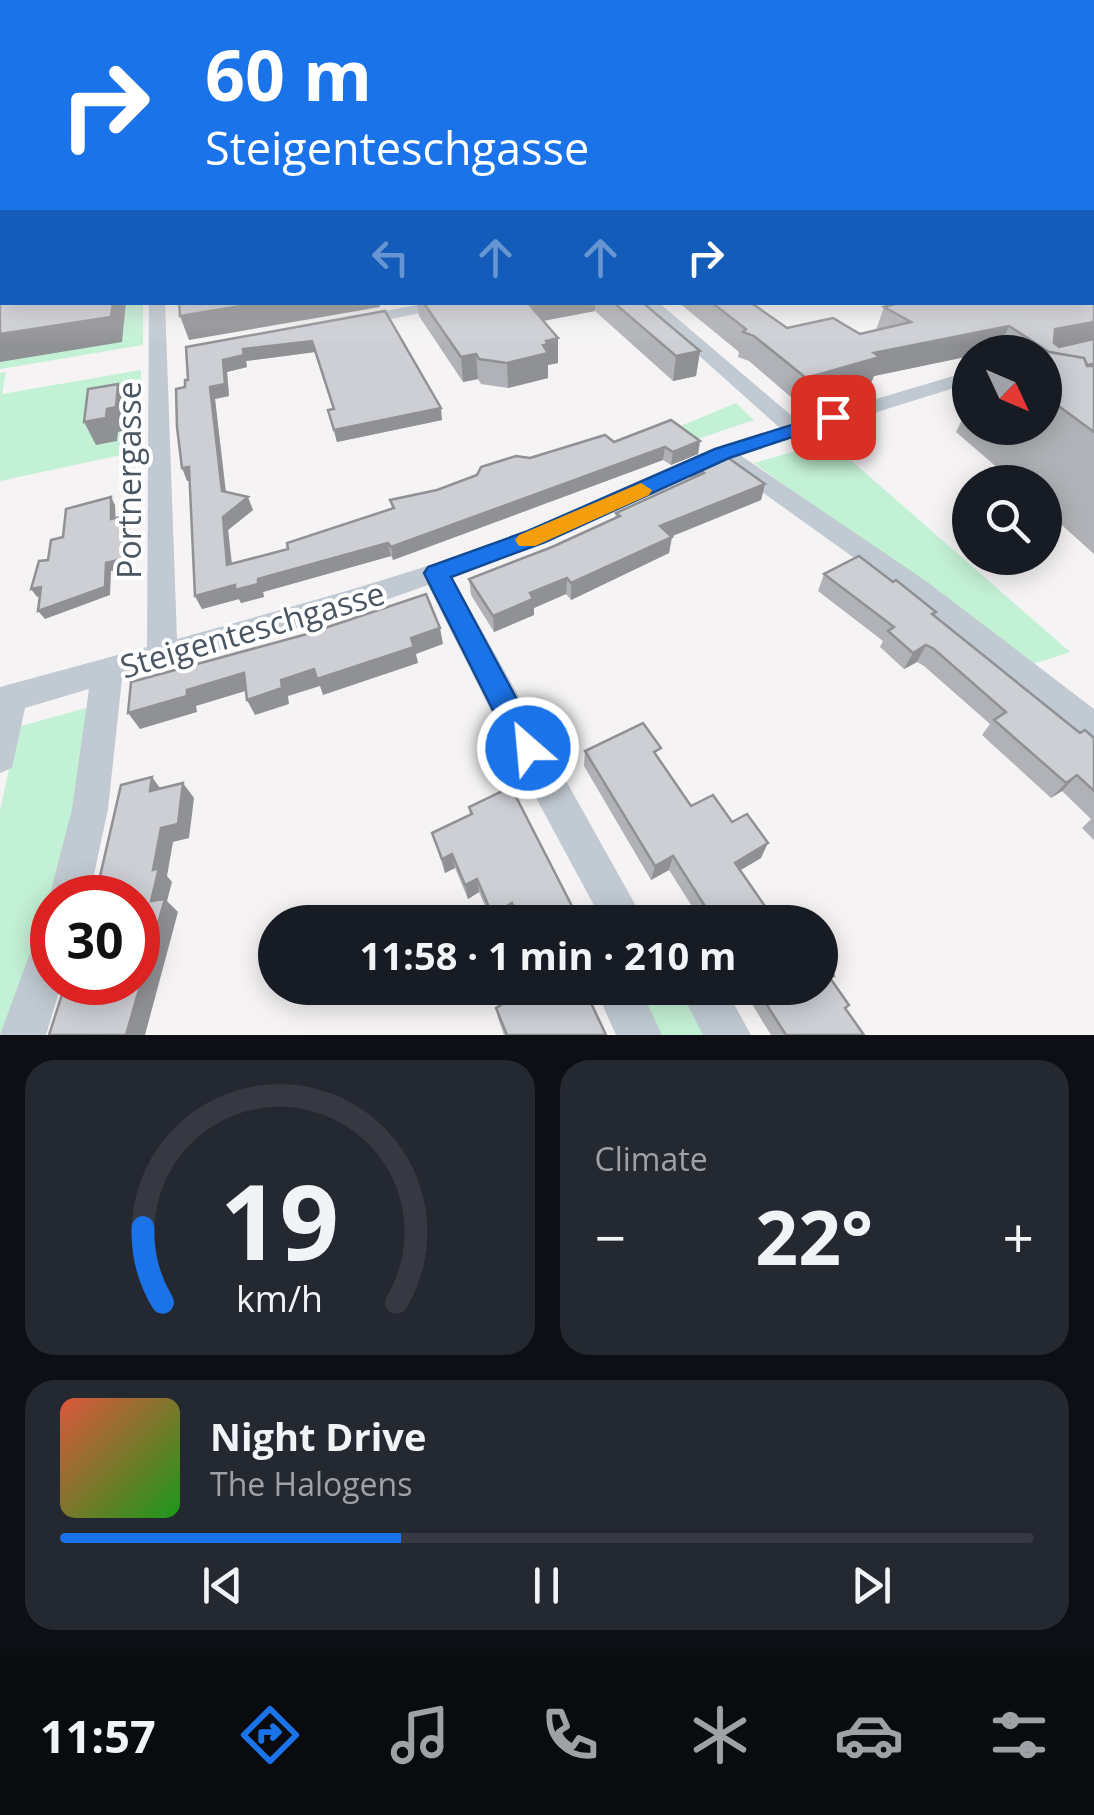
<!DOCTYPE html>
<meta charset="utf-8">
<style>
:root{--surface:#171b24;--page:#242831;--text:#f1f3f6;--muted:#9ea1a6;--line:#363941;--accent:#1a73e8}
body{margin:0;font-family:"Open Sans",sans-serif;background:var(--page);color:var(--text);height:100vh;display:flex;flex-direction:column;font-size:38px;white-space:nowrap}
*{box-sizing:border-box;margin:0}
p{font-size:32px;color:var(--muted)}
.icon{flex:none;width:55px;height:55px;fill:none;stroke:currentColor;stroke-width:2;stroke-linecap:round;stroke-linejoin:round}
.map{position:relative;height:1035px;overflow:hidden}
.panel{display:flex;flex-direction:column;gap:25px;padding:25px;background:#0d0f14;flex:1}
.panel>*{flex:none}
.top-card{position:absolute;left:0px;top:0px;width:1095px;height:305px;box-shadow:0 5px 25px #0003;background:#1a73e8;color:#fff;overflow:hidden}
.needle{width:65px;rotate:134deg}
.buttons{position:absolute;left:952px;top:335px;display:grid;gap:20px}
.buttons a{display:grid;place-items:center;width:110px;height:110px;border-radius:50%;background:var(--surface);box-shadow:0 5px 25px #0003;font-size:50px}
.speed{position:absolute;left:30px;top:875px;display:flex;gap:20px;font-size:50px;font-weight:700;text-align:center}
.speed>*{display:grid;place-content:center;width:130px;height:130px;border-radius:50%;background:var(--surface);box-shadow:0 5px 25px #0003;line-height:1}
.speed .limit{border:15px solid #d22;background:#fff;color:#111}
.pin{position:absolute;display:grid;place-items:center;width:85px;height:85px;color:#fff;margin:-42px;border-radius:20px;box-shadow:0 5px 15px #0006}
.me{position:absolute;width:110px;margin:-55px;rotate:333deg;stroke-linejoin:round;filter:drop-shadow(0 0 8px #0008)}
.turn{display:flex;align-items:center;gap:35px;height:210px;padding:0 40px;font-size:45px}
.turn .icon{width:130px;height:130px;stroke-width:2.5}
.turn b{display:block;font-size:70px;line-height:85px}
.lanes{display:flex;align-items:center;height:95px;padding:0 40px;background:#0003;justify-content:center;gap:50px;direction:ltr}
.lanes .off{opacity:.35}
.big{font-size:75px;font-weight:700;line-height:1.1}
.panel .tile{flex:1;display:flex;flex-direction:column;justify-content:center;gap:15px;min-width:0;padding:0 35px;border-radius:30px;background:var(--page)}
.panel .dial{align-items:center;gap:0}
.dial svg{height:260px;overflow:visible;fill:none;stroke:var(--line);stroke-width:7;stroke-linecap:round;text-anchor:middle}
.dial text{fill:var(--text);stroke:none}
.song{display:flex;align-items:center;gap:30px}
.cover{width:120px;height:120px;border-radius:15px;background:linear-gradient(135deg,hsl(10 70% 55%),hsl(120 70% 35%))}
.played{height:10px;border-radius:5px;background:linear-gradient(90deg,var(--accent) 35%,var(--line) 35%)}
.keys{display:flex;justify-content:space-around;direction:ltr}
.heat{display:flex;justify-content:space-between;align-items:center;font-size:55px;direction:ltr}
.panel .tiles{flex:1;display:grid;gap:25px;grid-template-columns:1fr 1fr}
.tile:last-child{grid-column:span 2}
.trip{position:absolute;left:258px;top:905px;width:580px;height:100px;border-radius:50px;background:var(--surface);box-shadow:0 5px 25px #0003;font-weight:700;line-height:100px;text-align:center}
.menu{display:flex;height:160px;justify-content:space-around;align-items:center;background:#090b0e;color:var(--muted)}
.menu .icon{width:70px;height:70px}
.menu .active{color:var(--accent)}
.menu b{font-size:45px;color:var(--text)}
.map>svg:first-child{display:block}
</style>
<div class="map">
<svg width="1094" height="1035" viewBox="0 0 1094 1035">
<rect width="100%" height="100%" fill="#f5f3f3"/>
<g fill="#c3f1d5">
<polygon points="2,286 2,302 143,303 143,345 0,369"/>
<polygon points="141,370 140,451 0,481 0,373 6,372 2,394"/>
<polygon points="736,403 754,420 695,440 678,427"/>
<polygon points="829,441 1070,652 1027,666 927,588 754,463"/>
<polygon points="93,706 83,790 52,906 42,943 0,1035 0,811 18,727"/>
<polygon points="637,988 682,988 709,1035 662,1035"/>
</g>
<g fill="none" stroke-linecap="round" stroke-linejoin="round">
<g fill="#c1cad2" fill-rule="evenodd">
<path d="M149,302H165L177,639C294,606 412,575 526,531C612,498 692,455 780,428L639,302H658L799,422L970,371V383L740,455L926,581L1094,709V743L1082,738L906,595L720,462L545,543L452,577L645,922H603L515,759L428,585L352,612L122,679L108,809L89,898H52V906L49,898L72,809L89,689L25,708L12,768L0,773V687L147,647Z"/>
<polygon points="433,302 472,302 358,326 349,321 358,316"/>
<polygon points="52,928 52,982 62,982 46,1035 0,1035 37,934"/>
<polygon points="595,988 640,988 662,1035 616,1035"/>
<polygon points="679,988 725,988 751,1035 703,1035"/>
</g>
<polygon fill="#b3c2d1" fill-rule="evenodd" points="1092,288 1094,289 1094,305 1085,302 1092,302"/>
</g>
<g fill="#b0b2b7">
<polygon points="1092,200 1094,200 1094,270 1092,269"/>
<polygon points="1094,299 1094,554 1045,510 1045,482 1014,482 956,432 970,403 970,428 1045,428 1045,352 997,352 998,350 970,352 970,356 874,376 871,383 799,404 749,361 738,357 739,352 678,302 750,302 787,328 860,334 876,330 884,307"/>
<polygon points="417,302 642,302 700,351 696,376 673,381 595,311 543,321 558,363 548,365 548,378 508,388 481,384 478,379 463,382 419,316"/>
<polygon points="385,311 442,420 337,442 328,410 333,409 315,352 246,361 247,367 227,372 229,396 215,399 226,492 253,510 228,530 232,563 288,549 392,508 390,500 437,490 530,458 614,442 700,441 698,454 671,465 663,460 393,560 391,556 263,592 264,597 241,603 239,599 202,609 195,596 190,481 187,481 185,380"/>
<polygon points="693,464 765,484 761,500 672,536 669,553 571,600 566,594 534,608 534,615 494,632 471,595 469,579 552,547 615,518 616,513 690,480"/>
<polygon points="824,574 893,582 936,612 934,616 1080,733 1094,738 1094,840 1082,828 1091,819 1062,791 1051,798 982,735 990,724 924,666 917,662 904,669 880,647 883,641 818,591"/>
<polygon points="585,751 659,759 691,806 732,822 761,858 740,870 776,922 702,922 669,870 651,880 584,766"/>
<polygon points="469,807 574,922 516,922 513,916 502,922 492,922 479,892 468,899 455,868 445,873 432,833 470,815"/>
<polygon points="831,979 845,1009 864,1035 771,1035 742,988 820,988"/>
<polygon points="495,988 584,988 606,1035 504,1035 498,1018 496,1008 502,1004"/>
</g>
<g fill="#909195">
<polygon points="113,302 126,302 122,342 0,362 0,334"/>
<polygon points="265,302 379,302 380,307 189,340 180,316"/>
<polygon points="525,302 595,302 595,311 526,324"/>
<polygon points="1094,322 1094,343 1050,352 1055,329"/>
<polygon points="1009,326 998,350 986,352 970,352 970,356 874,376 871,383 799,404 806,378 874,353"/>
<polygon points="558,338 558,363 548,365 548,378 508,388 507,363 546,341"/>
<polygon points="312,341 315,352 246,361 247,367 227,372 229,396 215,399 227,504 222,491 210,387 223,360 243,349"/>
<polygon points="700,351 696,376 673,381 676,356"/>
<polygon points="476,354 478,379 463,382 461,357"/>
<polygon points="118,384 128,406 127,430 118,432 117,441 96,445 84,422 107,409"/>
<polygon points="441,408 442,420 337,442 334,430"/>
<polygon points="700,441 698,454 671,465 673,452"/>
<polygon points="665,447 663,460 393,560 391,547"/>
<polygon points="189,467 195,479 187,481 182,468"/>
<polygon points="765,484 761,500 658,542 660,526"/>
<polygon points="111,497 115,505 116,527 111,519"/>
<polygon points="248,497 253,510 228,530 233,578 227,565 223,517"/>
<polygon points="126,516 130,524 127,568 111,571 110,595 45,619 38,611 106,563"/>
<polygon points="672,537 669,553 571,600 571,583"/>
<polygon points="388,543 391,556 263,592 264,597 241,603 239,599 202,609 195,596"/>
<polygon points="567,578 566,594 534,608 534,615 494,632 493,616 530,593"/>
<polygon points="41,587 47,595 37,597 31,589"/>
<polygon points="440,628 443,644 416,654 418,663 323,695 320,686 288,696 289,704 255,715 247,700 281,680"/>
<polygon points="926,645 917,662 904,669 913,653"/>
<polygon points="244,673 252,689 196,706 197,712 140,729 128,713 187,690"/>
<polygon points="1077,775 1062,791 1051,798 1066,783"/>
<polygon points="152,777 163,792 150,791"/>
<polygon points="183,783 194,798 189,838 173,842 167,876 172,882 167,901 178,912 145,1035 126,1035 151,901 153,870 161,828"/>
<polygon points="768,843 761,858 729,877 735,863"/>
<polygon points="452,854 455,868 445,873 442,859"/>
<polygon points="673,856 669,870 651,880 655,866"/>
<polygon points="477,879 479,892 468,899 465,885"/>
<polygon points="512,903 513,916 502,922 493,922 492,914"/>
<polygon points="575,912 574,922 556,922"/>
</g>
<g fill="#cdcfd5" stroke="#909195" stroke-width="2.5">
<polygon points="1092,200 1094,200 1094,234 1092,233"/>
<polygon points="0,292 2,292 2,302 113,302 111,317 0,334"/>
<polygon points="1092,298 1094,299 1094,322 1055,329 1054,343 1059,347 1094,339 1094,364 1087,365 1084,358 1049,352 1009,326 874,353 880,357 806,378 754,336 743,332 746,329 711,302 750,302 787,328 833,318 860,334 911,322 884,307 902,302 1092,302"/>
<polygon points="179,302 265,302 180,316"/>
<polygon points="423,302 527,302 558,338 546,341 548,344 543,345 548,353 507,363 479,359 476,354 461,357"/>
<polygon points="613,302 642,302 700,351 676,356"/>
<polygon points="385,311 441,408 334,430 328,410 334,409 312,341 243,349 244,355 223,360 225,384 210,387 222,491 248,497 223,517 227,565 288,549 287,543 394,508 390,500 437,490 477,475 481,467 516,456 530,458 605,435 614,442 671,420 700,441 673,452 665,447 391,547 388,543 258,579 258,584 235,590 235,585 195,596 189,467 182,468 177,427 176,389 185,387 185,380 188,380 186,347"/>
<polygon points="1001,344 1084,358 1087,366 1094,366 1094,432 1045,396 1045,352 1012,352"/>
<polygon points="118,384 116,407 107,409 106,418 84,422 88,389"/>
<polygon points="720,452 765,484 660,526 672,537 571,583 567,578 530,593 533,599 493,616 469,579 552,547 620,516 616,513 704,473 693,464"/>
<polygon points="111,497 111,519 126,516 122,559 106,563 105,587 38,611 41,587 31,589 39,561 48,560 51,540 63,537 66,509"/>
<polygon points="859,556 893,582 896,580 936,612 932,614 1080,733 1085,730 1094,738 1094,791 1077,775 1066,783 994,720 1006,712 934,649 926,645 913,653 888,631 894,627 824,574"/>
<polygon points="426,594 440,628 411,638 414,647 317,679 314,669 281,680 282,688 247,700 244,673 187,690 187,696 128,713 131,682 307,634"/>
<polygon points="643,723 661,748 654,752 691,806 713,795 732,822 747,814 768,843 735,863 776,922 715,922 673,856 655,866 585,751"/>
<polygon points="152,777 150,791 183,783 178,824 161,828 153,870 159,868 151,901 165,899 126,1035 49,1035 66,982 138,982 138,898 95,898 121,785"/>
<polygon points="511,787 575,912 556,922 521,922 512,903 492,914 477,879 465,885 452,854 442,859 432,833 472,814 469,807"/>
<polygon points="820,955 834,976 830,978 849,1005 845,1008 864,1035 786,1035 756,988 820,988"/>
<polygon points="498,988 584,988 606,1035 507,1035 496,1008 504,1003"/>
</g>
<linearGradient id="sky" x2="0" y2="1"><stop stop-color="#85c3ea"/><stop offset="0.58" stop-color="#fafafa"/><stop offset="1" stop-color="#fafafa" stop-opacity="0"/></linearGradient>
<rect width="1094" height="345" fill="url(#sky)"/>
<polygon fill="#1a73e8" stroke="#114b97" stroke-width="2.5" points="833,412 840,413 840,421 729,458 545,542 451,577 543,748 538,758 528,762 517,758 424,573 428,567 528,531 715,449"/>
<polygon fill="#f59e0b" points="641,483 652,490 649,495 535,546 519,546 515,540 519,535"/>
<g text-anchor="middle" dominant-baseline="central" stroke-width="8" stroke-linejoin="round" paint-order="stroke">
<g font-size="32" fill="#4a5661" stroke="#fff">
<text transform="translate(128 480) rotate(-90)">Portnergasse</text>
<text transform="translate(252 629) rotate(-16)">Steigenteschgasse</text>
</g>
</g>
</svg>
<div class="buttons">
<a><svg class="needle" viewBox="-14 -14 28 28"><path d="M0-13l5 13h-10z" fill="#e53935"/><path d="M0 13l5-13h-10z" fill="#9ea1a6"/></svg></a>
<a><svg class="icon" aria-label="search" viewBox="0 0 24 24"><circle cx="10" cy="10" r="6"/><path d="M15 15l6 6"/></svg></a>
</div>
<div class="speed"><div class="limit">30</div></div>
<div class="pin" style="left:833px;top:417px;background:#d93025"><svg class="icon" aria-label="arrive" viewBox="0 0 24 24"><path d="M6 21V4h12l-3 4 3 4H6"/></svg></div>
<svg class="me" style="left:528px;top:748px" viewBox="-20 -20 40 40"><circle r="17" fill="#1a73e8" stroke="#fff" stroke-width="3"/><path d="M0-11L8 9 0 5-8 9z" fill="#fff"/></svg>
<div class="trip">11:58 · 1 min · 210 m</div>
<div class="top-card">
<div class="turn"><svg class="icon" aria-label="right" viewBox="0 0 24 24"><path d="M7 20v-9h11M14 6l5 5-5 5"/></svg><div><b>60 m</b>Steigenteschgasse</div></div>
<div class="lanes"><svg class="icon off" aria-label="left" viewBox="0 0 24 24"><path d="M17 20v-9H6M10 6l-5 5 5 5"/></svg><svg class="icon off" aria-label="ahead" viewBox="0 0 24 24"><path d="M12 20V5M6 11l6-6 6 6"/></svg><svg class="icon off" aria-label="ahead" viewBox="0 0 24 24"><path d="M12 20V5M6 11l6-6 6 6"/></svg><svg class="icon" aria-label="right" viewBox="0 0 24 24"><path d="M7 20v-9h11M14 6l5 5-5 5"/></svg></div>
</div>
</div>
<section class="panel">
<div class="tiles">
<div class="tile dial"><svg viewBox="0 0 100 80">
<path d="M14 69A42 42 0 1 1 86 69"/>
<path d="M14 69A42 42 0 0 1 8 46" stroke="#1a73e8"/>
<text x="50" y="56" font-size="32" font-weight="700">19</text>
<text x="50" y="72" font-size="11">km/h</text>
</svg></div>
<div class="tile"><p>Climate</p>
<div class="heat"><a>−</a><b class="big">22°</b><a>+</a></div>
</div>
<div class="tile">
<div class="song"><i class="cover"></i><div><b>Night Drive</b><p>The Halogens</p></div></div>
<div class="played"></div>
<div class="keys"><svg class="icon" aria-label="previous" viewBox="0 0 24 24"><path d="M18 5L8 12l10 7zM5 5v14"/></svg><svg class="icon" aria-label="pause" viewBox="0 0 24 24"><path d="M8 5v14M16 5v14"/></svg><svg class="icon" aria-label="next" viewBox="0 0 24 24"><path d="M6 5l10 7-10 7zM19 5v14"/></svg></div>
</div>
</div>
</section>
<nav class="menu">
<b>11:57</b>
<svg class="icon active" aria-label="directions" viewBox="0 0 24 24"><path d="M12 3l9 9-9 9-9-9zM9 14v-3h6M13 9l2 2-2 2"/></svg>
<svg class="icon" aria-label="music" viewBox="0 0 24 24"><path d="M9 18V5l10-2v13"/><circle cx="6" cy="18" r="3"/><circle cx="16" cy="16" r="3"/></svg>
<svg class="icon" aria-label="phone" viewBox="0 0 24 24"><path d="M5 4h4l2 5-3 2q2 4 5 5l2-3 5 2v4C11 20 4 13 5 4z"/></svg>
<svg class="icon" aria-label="climate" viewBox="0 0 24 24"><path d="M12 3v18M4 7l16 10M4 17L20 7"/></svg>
<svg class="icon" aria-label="car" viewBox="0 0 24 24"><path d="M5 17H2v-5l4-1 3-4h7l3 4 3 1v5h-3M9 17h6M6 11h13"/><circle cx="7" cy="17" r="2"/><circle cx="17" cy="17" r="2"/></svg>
<svg class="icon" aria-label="filters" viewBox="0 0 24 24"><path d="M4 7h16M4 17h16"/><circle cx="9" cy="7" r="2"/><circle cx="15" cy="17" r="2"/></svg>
</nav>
